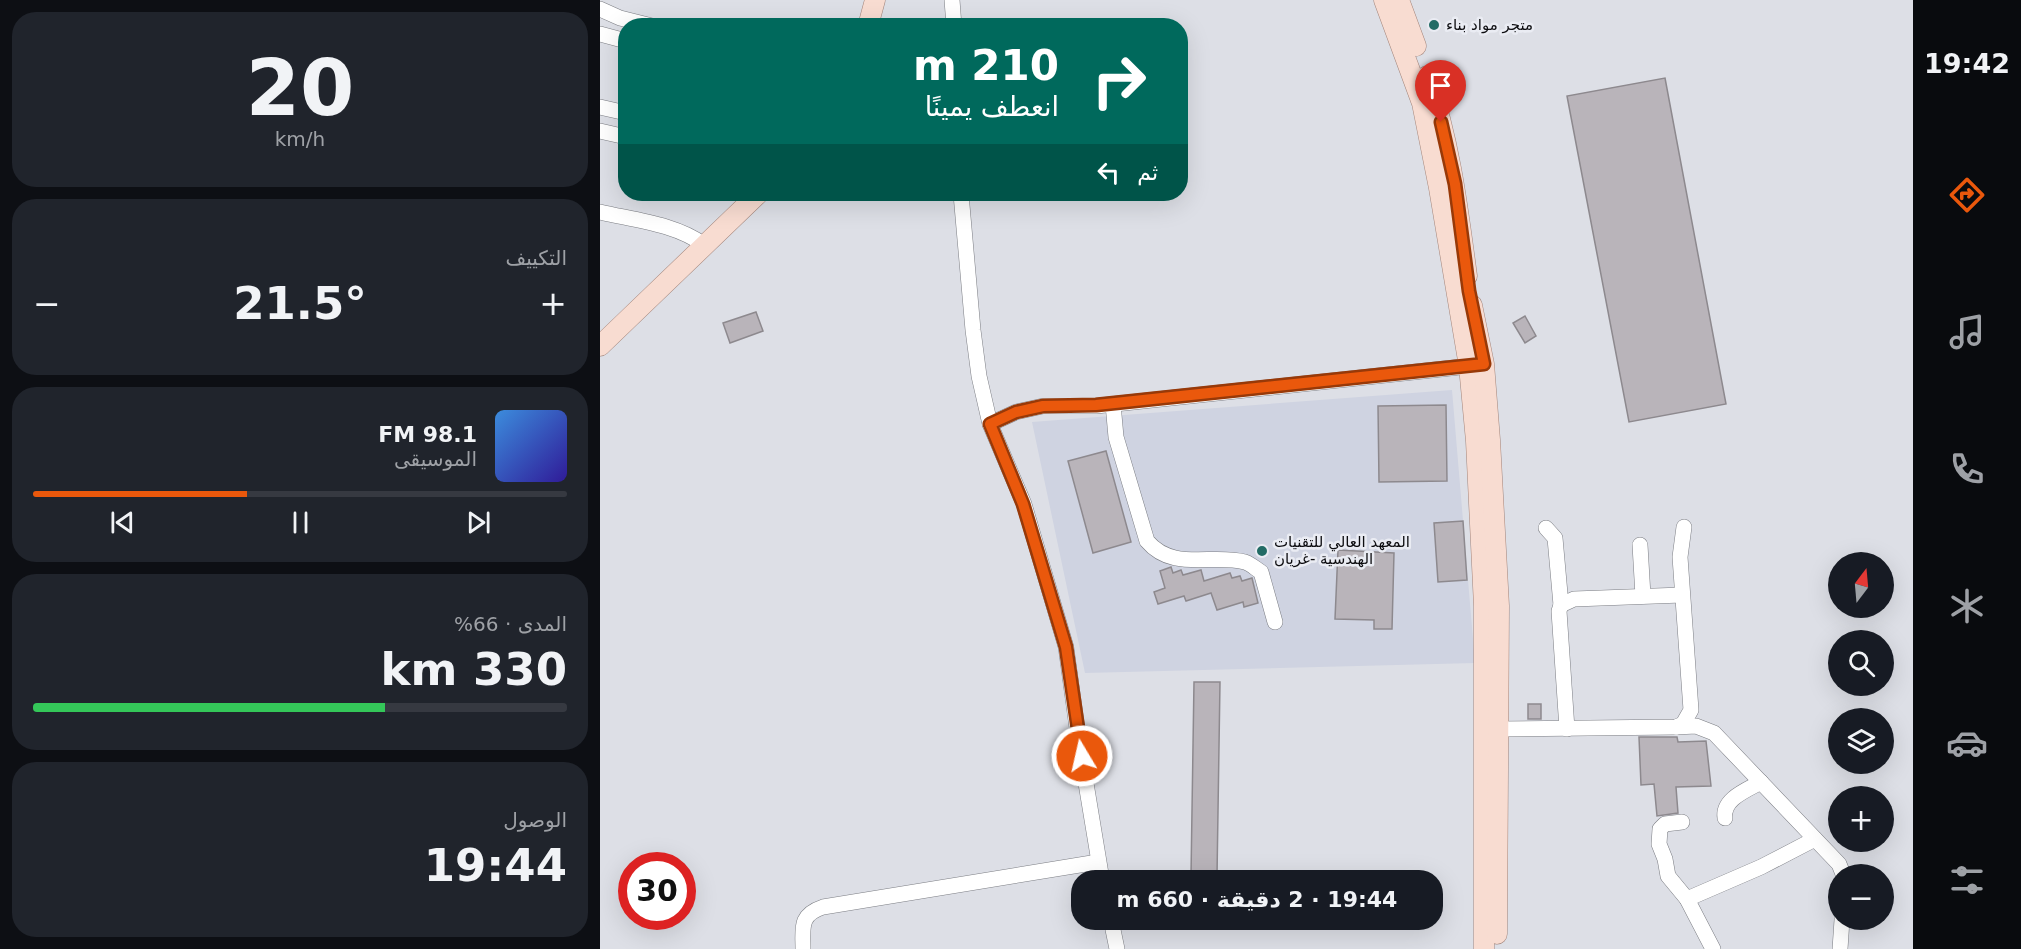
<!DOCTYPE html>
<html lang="ar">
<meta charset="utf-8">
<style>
:root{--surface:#171b24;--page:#20242c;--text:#f1f3f6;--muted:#9ea1a6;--line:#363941;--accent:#ea580c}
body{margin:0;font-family:"DejaVu Sans","Noto Sans Arabic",sans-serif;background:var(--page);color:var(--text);direction:rtl;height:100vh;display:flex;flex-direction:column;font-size:22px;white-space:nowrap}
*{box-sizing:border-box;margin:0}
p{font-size:20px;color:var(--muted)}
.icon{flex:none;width:33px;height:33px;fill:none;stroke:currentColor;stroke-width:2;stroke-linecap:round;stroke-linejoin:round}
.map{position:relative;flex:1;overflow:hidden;direction:ltr}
.details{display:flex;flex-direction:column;gap:12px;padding:12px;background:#0d0f14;width:600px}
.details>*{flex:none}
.hud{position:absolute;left:18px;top:18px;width:570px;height:183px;border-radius:24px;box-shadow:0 6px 24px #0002;direction:rtl;background:#00695c;color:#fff;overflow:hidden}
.needle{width:39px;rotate:16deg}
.fabs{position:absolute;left:1228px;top:552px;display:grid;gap:12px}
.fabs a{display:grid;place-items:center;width:66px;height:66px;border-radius:50%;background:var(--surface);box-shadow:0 6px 24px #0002;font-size:30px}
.speed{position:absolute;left:18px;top:852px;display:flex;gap:12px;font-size:30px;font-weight:700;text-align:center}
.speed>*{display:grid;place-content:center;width:78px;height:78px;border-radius:50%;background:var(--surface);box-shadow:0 6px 24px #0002;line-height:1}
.speed .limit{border:9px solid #d22;background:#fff;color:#111}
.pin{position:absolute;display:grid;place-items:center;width:51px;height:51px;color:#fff;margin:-62px -26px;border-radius:50% 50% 50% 0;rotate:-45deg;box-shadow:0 0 6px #0007}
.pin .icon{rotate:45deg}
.me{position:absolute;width:66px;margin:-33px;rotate:351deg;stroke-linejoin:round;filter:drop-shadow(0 0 4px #0008)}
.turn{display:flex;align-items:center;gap:21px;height:126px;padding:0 30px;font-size:27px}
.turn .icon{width:78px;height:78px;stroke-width:2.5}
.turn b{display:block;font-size:42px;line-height:51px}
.then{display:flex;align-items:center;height:57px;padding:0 30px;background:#0003;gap:12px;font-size:22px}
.big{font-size:45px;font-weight:600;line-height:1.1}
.details .tile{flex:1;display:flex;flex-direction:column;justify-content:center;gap:9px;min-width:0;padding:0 21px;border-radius:24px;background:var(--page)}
.details .dial{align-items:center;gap:0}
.dial b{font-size:78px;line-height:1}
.song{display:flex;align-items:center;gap:18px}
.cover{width:72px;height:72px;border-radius:9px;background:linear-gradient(135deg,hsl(210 70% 55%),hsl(250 70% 35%))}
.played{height:6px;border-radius:3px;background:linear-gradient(90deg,var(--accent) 40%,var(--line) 40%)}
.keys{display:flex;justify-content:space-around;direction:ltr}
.heat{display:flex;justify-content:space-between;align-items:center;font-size:33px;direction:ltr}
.charge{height:9px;border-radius:4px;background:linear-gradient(90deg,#34c759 66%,var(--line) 0)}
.trip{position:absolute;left:471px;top:870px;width:372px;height:60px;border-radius:24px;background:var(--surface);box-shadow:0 6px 24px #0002;font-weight:600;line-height:60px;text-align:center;direction:rtl}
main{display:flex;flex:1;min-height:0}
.dock{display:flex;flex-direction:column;width:108px;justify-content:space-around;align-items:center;background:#090b0e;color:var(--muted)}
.dock .icon{width:42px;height:42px}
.dock .active{color:var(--accent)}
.dock b{font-size:27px;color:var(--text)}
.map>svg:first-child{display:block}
</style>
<main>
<nav class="dock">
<b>19:42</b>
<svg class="icon active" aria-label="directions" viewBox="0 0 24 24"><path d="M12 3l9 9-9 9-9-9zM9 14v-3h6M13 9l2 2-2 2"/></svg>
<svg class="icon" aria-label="music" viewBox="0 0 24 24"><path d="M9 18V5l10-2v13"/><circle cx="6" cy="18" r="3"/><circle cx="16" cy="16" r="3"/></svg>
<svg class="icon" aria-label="phone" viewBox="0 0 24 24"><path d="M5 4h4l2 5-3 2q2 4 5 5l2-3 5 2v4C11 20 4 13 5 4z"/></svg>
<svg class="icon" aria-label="climate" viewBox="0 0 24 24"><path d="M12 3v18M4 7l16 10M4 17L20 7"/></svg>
<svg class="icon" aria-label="car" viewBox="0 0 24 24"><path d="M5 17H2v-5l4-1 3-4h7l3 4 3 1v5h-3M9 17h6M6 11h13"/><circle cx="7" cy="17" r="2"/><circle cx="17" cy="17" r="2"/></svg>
<svg class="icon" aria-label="filters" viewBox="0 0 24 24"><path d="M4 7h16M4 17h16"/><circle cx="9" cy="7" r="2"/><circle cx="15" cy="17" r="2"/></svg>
</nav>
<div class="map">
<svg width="1313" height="949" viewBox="0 0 1313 949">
<rect width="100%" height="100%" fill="#dddfe6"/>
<polygon fill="#cfd3e1" points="852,390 875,663 485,673 432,422"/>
<g fill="#b9b4ba" stroke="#8d898e" stroke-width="1.5">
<polygon points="1065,78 1126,404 1029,422 967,96"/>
<polygon points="156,312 163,331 130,343 123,323"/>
<polygon points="925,316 936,336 925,343 913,323"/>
<polygon points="846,405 847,481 779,482 778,406"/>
<polygon points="506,451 531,542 493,553 468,461"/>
<polygon points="863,521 867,580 838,582 834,523"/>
<polygon points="738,550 794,553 792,629 774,629 774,620 735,619"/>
<polygon points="571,567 573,573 581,570 583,575 601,570 604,581 630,573 632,578 640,576 642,581 652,578 658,603 644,607 643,602 617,610 611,593 586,601 584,596 558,604 554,592 565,588 560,571"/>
<polygon points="594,682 620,682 617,876 591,875"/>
<rect x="928" y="704" width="13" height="15"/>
<polygon points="1039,737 1077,737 1078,742 1106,741 1111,786 1076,787 1078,813 1057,816 1054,784 1041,785"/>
</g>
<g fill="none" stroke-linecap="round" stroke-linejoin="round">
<defs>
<g id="minor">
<polyline points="352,0 354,26"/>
<polyline points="0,9 20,18 52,26"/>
<polyline points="0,34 26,41"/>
<polyline points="0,107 26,113"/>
<polyline points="0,131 26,137"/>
<polyline points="361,194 373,330 379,376 390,424 424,504 466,647 478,735 502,880"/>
<path d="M0,212C34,220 76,224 104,245"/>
<path d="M513,404L516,437L547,541C573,572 612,553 645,562C651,564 656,569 661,572L675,622"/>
<polyline points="390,424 416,412 443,406 496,406 879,365"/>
<polyline points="946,528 955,538 961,605"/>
<polyline points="1040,545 1043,596"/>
<polyline points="1076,727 1096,726 1114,733 1239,864 1243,874"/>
<polyline points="899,729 1076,727 1083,724 1091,710 1080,557 1084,527"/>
<polyline points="967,729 959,611 961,605 974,599 1082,595"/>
<path d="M1125,818C1122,799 1147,790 1161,782"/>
<polyline points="1082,822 1065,824 1060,829 1059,844 1065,859 1068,876 1087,899 1113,949"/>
<polyline points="1087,899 1161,867 1215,839"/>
<polyline points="511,920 517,949"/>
<path d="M203,949C203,928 199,915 223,907L498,862"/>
<polyline points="1240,949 1242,920"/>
</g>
<g id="major">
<polyline points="784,0 822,103 839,188 869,366 876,441 884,606 884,949"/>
<polyline points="799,0 816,46"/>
<polyline points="268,26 275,0"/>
<path d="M827,76C850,141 858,209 867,276"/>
<polyline points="872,305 884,364 890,440 899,606 897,934"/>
<polyline points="0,346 158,194"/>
</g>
</defs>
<use href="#minor" stroke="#7b7d83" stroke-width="16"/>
<use href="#major" stroke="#a2847a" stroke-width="21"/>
<use href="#minor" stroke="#fff" stroke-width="15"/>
<use href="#major" stroke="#f8dcd1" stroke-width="20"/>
</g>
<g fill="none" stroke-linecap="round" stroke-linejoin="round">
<defs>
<polyline id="route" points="482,756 466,647 423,504 390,424 416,412 443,406 496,405 884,364 869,291 855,184 841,122"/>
</defs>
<use href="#route" stroke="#983908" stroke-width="15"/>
<use href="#route" stroke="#ea580c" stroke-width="10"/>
</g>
<g fill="#226b65" stroke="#eaecf3" stroke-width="2">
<circle cx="834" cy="25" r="6"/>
<circle cx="662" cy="551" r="6"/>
</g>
<g text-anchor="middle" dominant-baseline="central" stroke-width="5" stroke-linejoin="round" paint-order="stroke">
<g font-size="15" fill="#0d0d10" stroke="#eaecf3" text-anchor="start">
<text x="846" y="25">متجر مواد بناء</text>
<text x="674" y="542">المعهد العالي للتقنيات<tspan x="674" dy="17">الهندسية -غريان</tspan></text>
</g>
</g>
</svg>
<div class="fabs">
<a><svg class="needle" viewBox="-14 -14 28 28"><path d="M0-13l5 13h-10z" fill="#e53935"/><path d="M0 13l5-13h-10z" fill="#9ea1a6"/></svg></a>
<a><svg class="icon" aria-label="search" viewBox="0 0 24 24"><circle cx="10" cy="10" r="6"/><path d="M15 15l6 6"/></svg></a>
<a><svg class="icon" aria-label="layers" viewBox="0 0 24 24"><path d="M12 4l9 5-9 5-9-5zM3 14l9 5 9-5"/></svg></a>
<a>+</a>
<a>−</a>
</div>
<div class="speed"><div class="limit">30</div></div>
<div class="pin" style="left:841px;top:122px;background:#d93025"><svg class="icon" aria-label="arrive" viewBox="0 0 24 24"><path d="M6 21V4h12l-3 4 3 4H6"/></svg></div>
<svg class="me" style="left:482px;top:756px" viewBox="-20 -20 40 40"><circle r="17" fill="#ea580c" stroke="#fff" stroke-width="3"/><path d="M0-11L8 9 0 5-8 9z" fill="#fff"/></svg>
<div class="trip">19:44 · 2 دقيقة · 660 m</div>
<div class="hud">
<div class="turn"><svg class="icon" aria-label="right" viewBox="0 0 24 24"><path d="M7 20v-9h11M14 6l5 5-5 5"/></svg><div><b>210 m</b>انعطف يمينًا</div></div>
<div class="then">ثم<svg class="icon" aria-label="left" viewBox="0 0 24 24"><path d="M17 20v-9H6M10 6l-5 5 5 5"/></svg></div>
</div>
</div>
<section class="details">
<div class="tile dial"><b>20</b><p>km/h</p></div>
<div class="tile"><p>التكييف</p>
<div class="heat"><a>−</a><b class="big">21.5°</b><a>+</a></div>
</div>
<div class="tile">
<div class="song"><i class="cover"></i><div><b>98.1 FM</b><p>الموسيقى</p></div></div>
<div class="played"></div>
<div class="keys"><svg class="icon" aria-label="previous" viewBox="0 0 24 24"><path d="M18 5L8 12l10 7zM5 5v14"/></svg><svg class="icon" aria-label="pause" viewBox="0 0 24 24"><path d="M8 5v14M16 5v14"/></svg><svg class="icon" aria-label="next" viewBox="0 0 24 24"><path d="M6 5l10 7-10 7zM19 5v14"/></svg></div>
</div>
<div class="tile"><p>المدى · 66%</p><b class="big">330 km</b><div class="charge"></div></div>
<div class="tile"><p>الوصول</p><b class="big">19:44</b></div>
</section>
</main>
